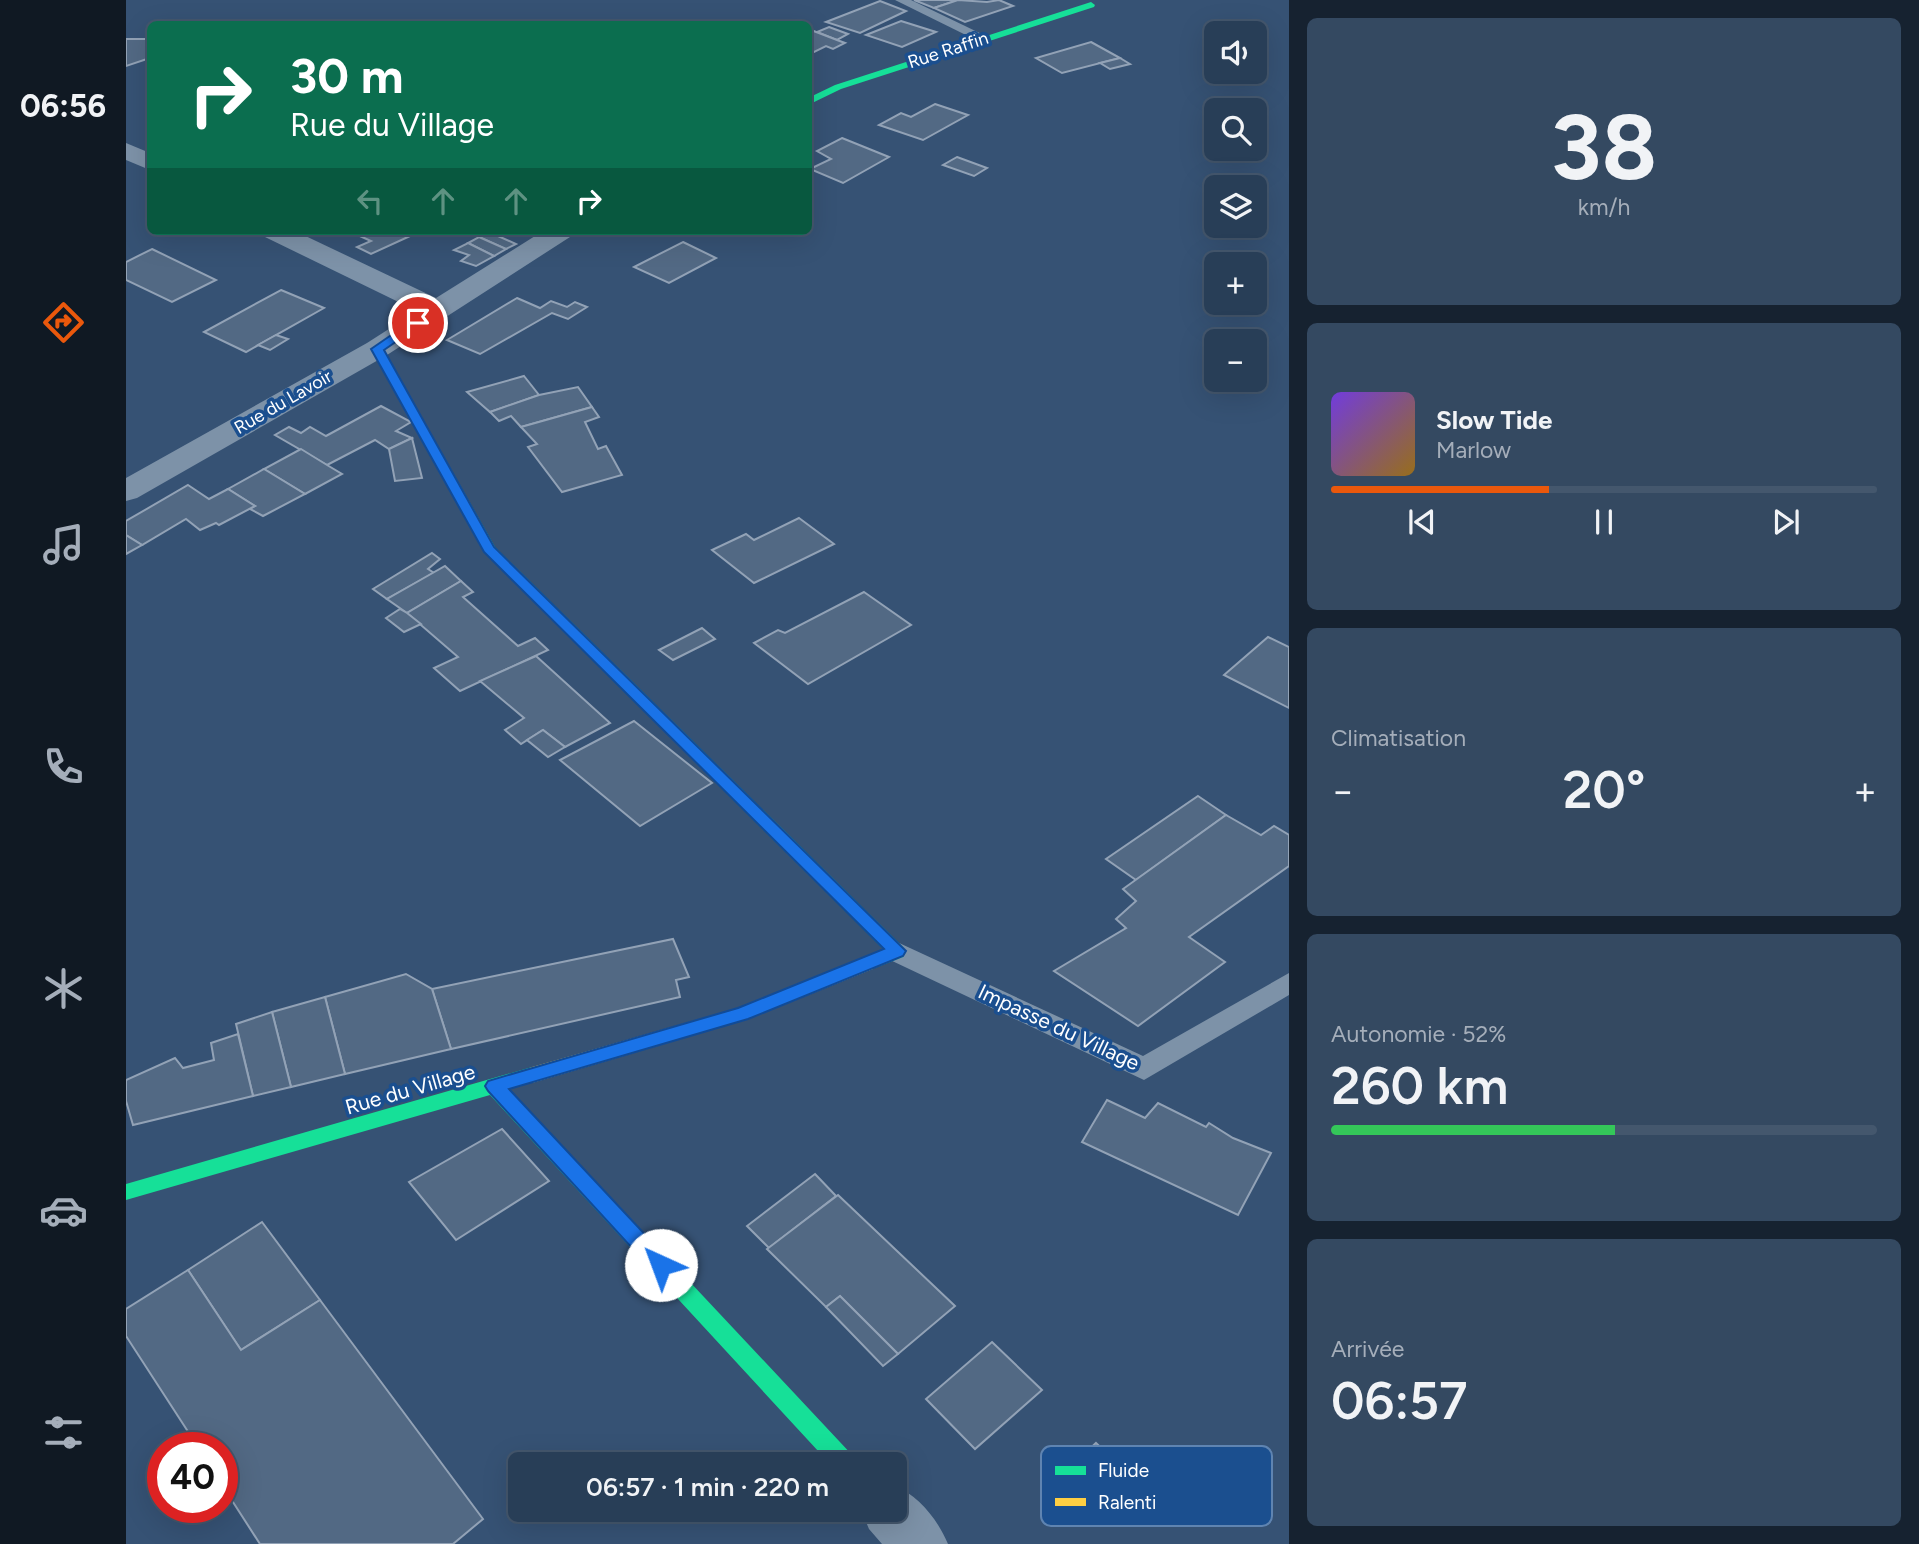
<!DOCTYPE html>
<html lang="fr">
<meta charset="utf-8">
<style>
:root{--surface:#283e57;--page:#344961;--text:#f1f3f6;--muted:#a5aeba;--line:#44576d;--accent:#ea580c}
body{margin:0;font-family:Figtree,sans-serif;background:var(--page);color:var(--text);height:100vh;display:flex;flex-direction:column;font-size:26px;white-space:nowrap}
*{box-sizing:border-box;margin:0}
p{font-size:23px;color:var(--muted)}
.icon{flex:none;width:38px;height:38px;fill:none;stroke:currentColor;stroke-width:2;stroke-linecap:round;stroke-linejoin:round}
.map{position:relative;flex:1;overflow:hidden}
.drawer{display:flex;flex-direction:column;gap:18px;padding:18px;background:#162230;width:630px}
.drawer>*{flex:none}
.banner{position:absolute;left:21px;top:21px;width:665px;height:214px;border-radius:10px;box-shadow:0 7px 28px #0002,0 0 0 2px var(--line);background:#0b6e4f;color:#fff;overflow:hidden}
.fabs{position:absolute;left:1078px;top:21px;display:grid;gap:14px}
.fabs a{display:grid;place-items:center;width:63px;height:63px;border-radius:10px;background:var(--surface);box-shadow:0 7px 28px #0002,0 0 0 2px var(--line);font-size:35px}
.speed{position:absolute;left:21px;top:1432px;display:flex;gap:14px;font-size:35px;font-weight:700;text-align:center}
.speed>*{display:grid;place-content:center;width:91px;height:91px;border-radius:50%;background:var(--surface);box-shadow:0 7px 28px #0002,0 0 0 2px var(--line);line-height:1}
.speed .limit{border:10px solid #d22;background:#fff;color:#111}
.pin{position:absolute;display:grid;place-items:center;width:60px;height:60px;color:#fff;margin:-30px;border:4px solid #fff;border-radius:50%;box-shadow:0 2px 7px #0007}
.me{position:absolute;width:77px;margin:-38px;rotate:317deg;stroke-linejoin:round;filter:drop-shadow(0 0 5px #0008)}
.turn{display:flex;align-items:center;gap:24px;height:147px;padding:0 28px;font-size:32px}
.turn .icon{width:91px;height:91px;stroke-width:2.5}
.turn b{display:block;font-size:49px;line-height:60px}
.lanes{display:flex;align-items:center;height:66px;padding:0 28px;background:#0003;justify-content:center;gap:35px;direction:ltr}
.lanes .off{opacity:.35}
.big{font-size:52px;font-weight:600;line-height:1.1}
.drawer .widget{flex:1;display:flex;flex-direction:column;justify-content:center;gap:10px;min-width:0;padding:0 24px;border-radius:10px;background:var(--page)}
.drawer .dial{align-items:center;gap:0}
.dial b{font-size:91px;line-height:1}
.song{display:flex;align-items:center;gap:21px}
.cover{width:84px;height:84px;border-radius:10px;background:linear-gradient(135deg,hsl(260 70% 55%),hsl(40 70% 35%))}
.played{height:7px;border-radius:4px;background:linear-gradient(90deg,var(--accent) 40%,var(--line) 40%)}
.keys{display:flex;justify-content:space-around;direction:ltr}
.heat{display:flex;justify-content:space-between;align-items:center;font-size:38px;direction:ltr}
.charge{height:10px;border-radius:5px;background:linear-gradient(90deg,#34c759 52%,var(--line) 0)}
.trip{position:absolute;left:382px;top:1452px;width:399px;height:70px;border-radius:10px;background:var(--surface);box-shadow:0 7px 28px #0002,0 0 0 2px var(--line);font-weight:600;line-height:70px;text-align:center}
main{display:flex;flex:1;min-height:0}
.tab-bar{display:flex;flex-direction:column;width:126px;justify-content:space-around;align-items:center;background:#101923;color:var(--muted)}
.tab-bar .icon{width:49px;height:49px}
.tab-bar .current{color:var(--accent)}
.tab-bar b{font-size:32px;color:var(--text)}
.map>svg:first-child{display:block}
</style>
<main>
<nav class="tab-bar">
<b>06:56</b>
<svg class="icon current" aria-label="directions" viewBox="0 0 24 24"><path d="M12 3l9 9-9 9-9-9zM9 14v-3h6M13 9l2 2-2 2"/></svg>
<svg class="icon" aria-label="music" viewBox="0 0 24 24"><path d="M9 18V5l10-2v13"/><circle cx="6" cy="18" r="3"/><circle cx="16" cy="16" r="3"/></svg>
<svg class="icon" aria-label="phone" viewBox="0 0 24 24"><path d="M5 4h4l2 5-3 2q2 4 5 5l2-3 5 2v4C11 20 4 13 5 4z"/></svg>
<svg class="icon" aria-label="climate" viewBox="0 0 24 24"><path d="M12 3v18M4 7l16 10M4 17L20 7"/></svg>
<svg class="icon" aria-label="car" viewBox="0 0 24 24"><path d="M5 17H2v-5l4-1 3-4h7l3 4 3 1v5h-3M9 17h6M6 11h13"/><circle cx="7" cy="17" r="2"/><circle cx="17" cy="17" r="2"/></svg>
<svg class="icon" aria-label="filters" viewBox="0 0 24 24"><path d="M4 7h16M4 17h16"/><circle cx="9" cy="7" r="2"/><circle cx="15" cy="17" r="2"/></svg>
</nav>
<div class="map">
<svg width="1163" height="1544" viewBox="0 0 1163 1544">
<rect width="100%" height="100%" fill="#365274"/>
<g fill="#526984" stroke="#92a2b6" stroke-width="2">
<polygon points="788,0 832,0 808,8"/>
<polygon points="832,0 861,2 873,0 887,6 839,22 808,8"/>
<polygon points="754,1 780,11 734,33 700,22"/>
<polygon points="775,21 810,32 776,47 740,35"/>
<polygon points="703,27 722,34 711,40 691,32"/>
<polygon points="685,30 711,40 719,43 707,49 700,46 682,55 682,31"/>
<polygon points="0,39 24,39 21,59 0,66"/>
<polygon points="965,42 994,58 936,73 910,58"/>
<polygon points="994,58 1004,64 984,69 974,63"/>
<polygon points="809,104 842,115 797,140 753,125 775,113 785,117"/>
<polygon points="716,138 763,157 717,183 684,169 705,159 691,151"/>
<polygon points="831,157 861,168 848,176 817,165"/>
<polygon points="295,231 245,254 231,247 245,241 225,232"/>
<polygon points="363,232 390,244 380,249 353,237"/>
<polygon points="353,237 380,249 368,256 342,243"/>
<polygon points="557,242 590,258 543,283 508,267"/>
<polygon points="342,243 368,256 350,266 335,261 343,255 328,250"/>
<polygon points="26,249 90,280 46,302 0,280 0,262"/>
<polygon points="155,290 198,308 120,352 78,332"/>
<polygon points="391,298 414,308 425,301 441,307 449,302 461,307 442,319 426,313 354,354 321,340"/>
<polygon points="150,335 162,339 144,350 132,345"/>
<polygon points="398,376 413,395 364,412 341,392"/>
<polygon points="452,387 466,407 395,427 385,416 373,421 364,412 413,395"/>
<polygon points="255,406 285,422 270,431 286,438 263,449 249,440 201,465 149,435 163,427 175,433 184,427 200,436"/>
<polygon points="466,407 473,417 459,422 472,449 480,446 496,475 436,492 402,447 411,444 395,427"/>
<polygon points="286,438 296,478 269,481 263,449"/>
<polygon points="175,449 201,465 216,474 179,494 138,469"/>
<polygon points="138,469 179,494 137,516 124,509 129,506 102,489"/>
<polygon points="62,485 83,499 102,489 129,506 93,525 90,523 74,530 60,519 16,545 0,535 0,521"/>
<polygon points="673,518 708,544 628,583 586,550 620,534 628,540"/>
<polygon points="0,535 16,545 0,554"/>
<polygon points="306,553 314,559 302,569 308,573 261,599 247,589"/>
<polygon points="319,566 335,581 281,613 261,599"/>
<polygon points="335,581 347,592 337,597 392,646 409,638 422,650 334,691 308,668 332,657 281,613"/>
<polygon points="738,592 785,625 682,684 628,643 652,630 659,633"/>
<polygon points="274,609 281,613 295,624 278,632 260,618"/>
<polygon points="576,628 589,639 547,660 533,650"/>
<polygon points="1142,637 1163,647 1163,708 1098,675"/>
<polygon points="410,656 484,723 439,747 417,730 395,744 379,730 398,718 354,681"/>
<polygon points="508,721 586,783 514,826 434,760"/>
<polygon points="417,730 439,747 422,757 401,740"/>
<polygon points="1072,796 1100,815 1010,880 980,859"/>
<polygon points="1100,815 1135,835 1148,826 1163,835 1163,866 1063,937 1099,962 1012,1026 928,971 1000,928 990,919 1010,901 997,889"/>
<polygon points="547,939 563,977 550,980 554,997 325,1049 306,989"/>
<polygon points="280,974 306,989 325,1049 219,1074 199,997"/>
<polygon points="199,997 219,1074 165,1087 146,1012"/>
<polygon points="146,1012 165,1087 127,1096 110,1024"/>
<polygon points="112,1034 127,1096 7,1125 0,1101 0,1080 49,1058 57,1068 88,1060 85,1043"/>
<polygon points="981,1100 1019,1118 1032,1103 1080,1127 1083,1123 1107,1138 1145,1153 1112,1215 956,1142"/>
<polygon points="376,1129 423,1181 330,1240 283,1182"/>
<polygon points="689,1174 710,1196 643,1248 621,1226"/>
<polygon points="712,1195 829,1306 772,1354 714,1296 700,1307 641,1249"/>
<polygon points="136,1222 194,1300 115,1350 62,1270"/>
<polygon points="62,1270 115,1350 194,1300 357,1519 327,1544 134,1544 96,1485 96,1447 72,1447 0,1336 0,1309"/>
<polygon points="714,1296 772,1354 757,1366 700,1307"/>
<polygon points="866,1342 916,1390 849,1449 800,1399"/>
<polygon points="970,1443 1007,1478 966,1516 930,1481"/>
</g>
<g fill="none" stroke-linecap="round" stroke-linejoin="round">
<g fill="#7d92a8" fill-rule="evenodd">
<polygon points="769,0 785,0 864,38 857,42 852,41"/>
<polygon points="771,942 1017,1056 1163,973 1163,995 1018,1080 762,959 758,952 762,945"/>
</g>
<g fill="#7d92a8" fill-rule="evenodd">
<polygon points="0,143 24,153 24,170 0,160"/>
<polygon points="135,231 169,231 310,298 417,231 448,231 444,237 261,355 11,498 0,501 0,478 241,343 291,311 139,237"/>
<path d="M768,1485C793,1496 812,1520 822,1544H756L743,1529L735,1510H768Z"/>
</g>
<g fill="#16e098" fill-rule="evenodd">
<polygon points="965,2 969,5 968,7 715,89 682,105 682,98 709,85"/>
<polygon points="251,345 257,349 369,547 777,947 780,952 777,957 741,971 735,969 732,964 735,959 758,950 358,552 245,349"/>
<polygon points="406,1067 413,1070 415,1075 413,1080 383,1089 728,1457 731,1465 705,1465 364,1095 0,1200 0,1184"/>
</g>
<polygon fill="#ffcf43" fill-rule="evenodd" points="741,957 747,959 750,964 747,969 622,1019 406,1083 399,1080 397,1075 399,1070 406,1067 612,1008"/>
</g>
<polygon fill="#1a73e8" stroke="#114b97" stroke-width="2" points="287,320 297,323 258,350 368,547 780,951 777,956 622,1019 383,1089 542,1259 545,1265 542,1272 535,1275 528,1272 362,1091 359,1086 362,1081 612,1008 758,949 358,552 245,349"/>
<g text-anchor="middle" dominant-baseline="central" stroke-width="7" stroke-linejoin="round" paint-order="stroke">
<g font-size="18" fill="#fff" stroke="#1b4f8f">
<text transform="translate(822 50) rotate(-18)">Rue Raffin</text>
<text transform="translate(157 402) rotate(-30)">Rue du Lavoir</text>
</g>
<g font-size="21" fill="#fff" stroke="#1b4f8f">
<text transform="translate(933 1027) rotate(25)">Impasse du Village</text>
<text transform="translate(284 1089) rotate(-16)">Rue du Village</text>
</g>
</g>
<rect x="915" y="1446" width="231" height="80" rx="10" fill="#1b4f8f" stroke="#5f84b1" stroke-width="2"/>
<rect x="929" y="1466" width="31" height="9" fill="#16e098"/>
<rect x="929" y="1498" width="31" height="8" fill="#ffcf43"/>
<g font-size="19" fill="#fff">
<text x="972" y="1477">Fluide</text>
<text x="972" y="1509">Ralenti</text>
</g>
</svg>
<div class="fabs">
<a><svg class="icon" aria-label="sound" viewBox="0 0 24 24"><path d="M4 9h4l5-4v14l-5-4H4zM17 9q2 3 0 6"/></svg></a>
<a><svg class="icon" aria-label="search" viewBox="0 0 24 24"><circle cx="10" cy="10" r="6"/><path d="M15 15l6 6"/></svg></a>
<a><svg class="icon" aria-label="layers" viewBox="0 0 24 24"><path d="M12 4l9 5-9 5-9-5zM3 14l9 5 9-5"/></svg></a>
<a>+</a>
<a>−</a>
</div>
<div class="speed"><div class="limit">40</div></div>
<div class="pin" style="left:292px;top:323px;background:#d93025"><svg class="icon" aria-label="arrive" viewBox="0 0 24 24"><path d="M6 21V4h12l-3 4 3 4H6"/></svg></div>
<svg class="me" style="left:535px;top:1265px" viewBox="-20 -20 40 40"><circle r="19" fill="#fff"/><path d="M0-13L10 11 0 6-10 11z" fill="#1a73e8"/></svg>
<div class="trip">06:57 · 1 min · 220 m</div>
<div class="banner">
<div class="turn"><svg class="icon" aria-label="right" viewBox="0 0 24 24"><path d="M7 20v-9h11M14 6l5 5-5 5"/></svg><div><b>30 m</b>Rue du Village</div></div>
<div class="lanes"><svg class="icon off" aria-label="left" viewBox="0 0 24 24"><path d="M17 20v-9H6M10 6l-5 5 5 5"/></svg><svg class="icon off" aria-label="ahead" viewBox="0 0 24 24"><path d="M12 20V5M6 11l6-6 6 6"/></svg><svg class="icon off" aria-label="ahead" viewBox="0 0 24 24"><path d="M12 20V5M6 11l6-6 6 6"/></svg><svg class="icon" aria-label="right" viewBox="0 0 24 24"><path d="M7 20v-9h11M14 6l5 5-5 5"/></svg></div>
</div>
</div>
<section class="drawer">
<div class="widget dial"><b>38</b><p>km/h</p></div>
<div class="widget">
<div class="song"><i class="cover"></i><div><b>Slow Tide</b><p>Marlow</p></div></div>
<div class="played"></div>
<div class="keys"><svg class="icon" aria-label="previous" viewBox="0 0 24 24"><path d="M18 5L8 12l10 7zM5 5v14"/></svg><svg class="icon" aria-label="pause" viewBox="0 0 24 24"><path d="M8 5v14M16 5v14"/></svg><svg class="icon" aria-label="next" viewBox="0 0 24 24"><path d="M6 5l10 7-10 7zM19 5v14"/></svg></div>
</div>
<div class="widget"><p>Climatisation</p>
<div class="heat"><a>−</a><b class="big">20°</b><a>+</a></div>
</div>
<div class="widget"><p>Autonomie · 52%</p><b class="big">260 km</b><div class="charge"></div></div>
<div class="widget"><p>Arrivée</p><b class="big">06:57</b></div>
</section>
</main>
